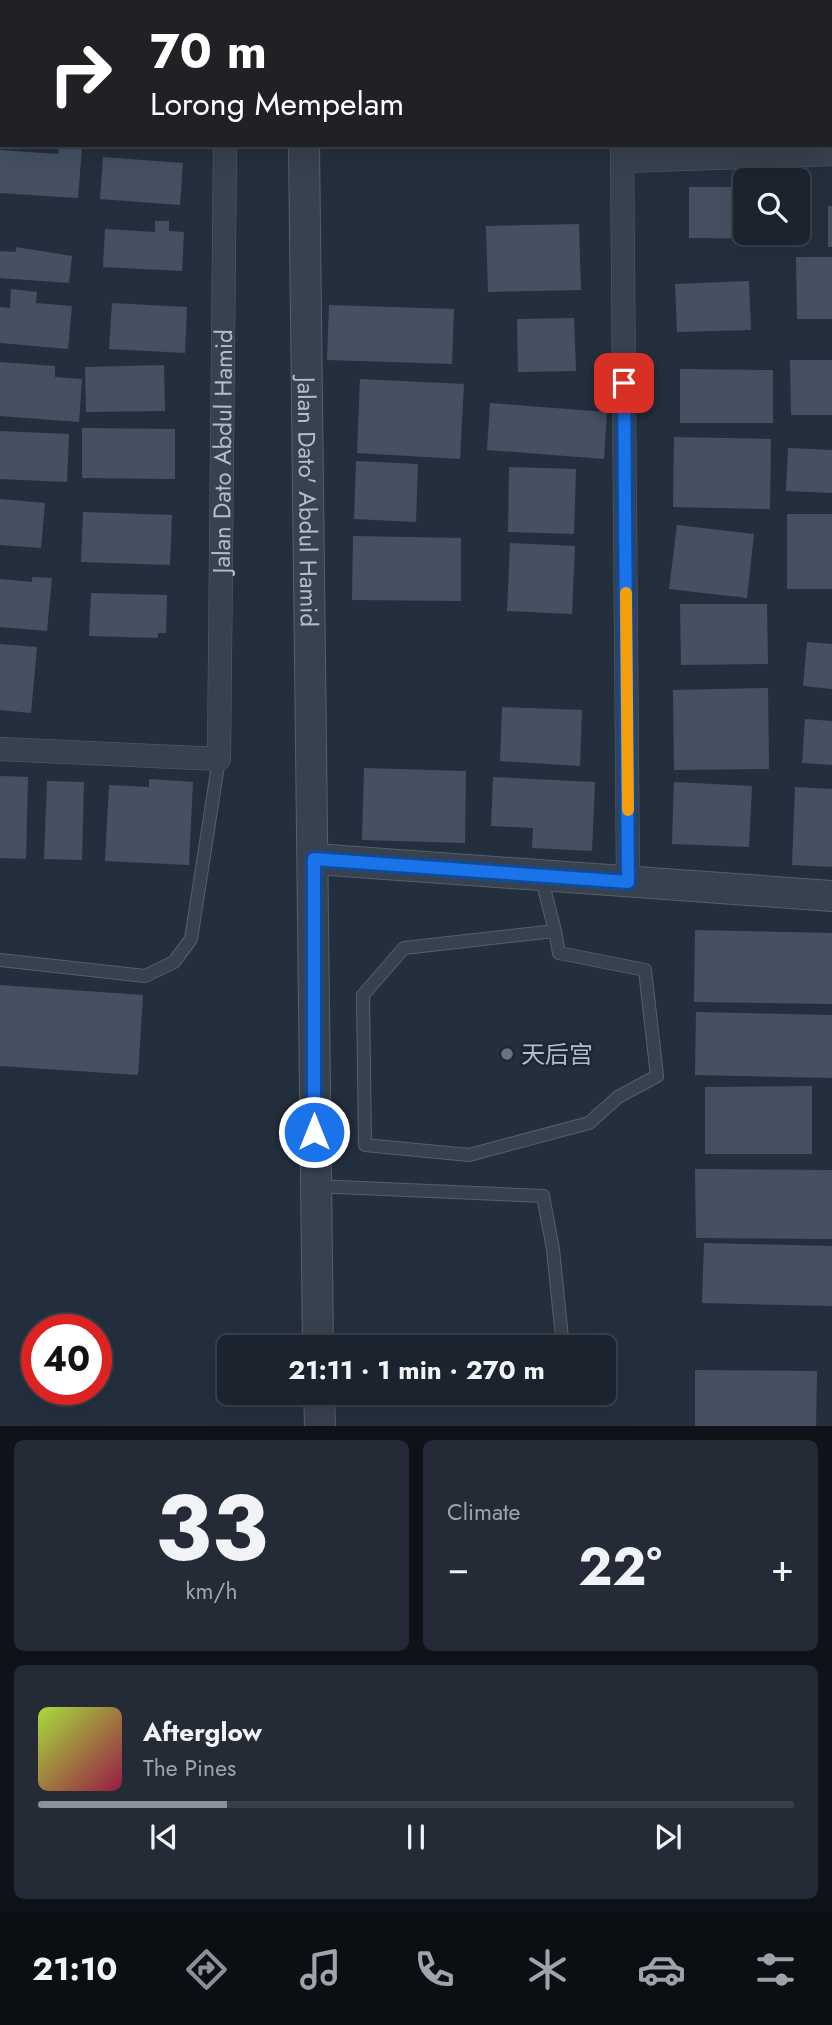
<!DOCTYPE html>
<meta charset="utf-8">
<style>
:root{--surface:#1b232e;--page:#242b36;--text:#f1f3f6;--muted:#a0a4aa;--line:#39404a;--accent:#8c9099}
body{margin:0;font-family:Jost,"Noto Sans SC",sans-serif;background:var(--page);color:var(--text);height:100vh;display:flex;flex-direction:column;font-size:26px;white-space:nowrap}
*{box-sizing:border-box;margin:0}
p{font-size:23px;color:var(--muted)}
.icon{flex:none;width:38px;height:38px;fill:none;stroke:currentColor;stroke-width:2;stroke-linecap:round;stroke-linejoin:round}
.map{position:relative;height:1426px;overflow:hidden}
.drawer{display:flex;flex-direction:column;gap:14px;padding:14px;background:#0f1319;flex:1}
.drawer>*{flex:none}
.guide{position:absolute;left:0px;top:0px;width:833px;height:147px;box-shadow:0 7px 28px #0002,0 0 0 2px var(--line);background:#202124;color:#fff;overflow:hidden}
.buttons{position:absolute;left:733px;top:168px;display:grid;gap:14px}
.buttons a{display:grid;place-items:center;width:77px;height:77px;border-radius:10px;background:var(--surface);box-shadow:0 7px 28px #0002,0 0 0 2px var(--line);font-size:35px}
.speed{position:absolute;left:21px;top:1314px;display:flex;gap:14px;font-size:35px;font-weight:700;text-align:center}
.speed>*{display:grid;place-content:center;width:91px;height:91px;border-radius:50%;background:var(--surface);box-shadow:0 7px 28px #0002,0 0 0 2px var(--line);line-height:1}
.speed .limit{border:10px solid #d22;background:#fff;color:#111}
.pin{position:absolute;display:grid;place-items:center;width:60px;height:60px;color:#fff;margin:-30px;border-radius:14px;box-shadow:0 4px 10px #0006}
.me{position:absolute;width:77px;margin:-38px;rotate:0deg;stroke-linejoin:round;filter:drop-shadow(0 0 5px #0008)}
.turn{display:flex;align-items:center;gap:24px;height:147px;padding:0 35px;font-size:32px}
.turn .icon{width:91px;height:91px;stroke-width:2.5}
.turn b{display:block;font-size:49px;line-height:60px}
.big{font-size:52px;font-weight:700;line-height:1.1}
.drawer .card{flex:1;display:flex;flex-direction:column;justify-content:center;gap:10px;min-width:0;padding:0 24px;border-radius:10px;background:var(--page)}
.drawer .dial{align-items:center;gap:0}
.dial b{font-size:91px;line-height:1}
.song{display:flex;align-items:center;gap:21px}
.cover{width:84px;height:84px;border-radius:10px;background:linear-gradient(135deg,hsl(80 70% 55%),hsl(340 70% 35%))}
.played{height:7px;border-radius:4px;background:linear-gradient(90deg,var(--accent) 25%,var(--line) 25%)}
.keys{display:flex;justify-content:space-around;direction:ltr}
.heat{display:flex;justify-content:space-between;align-items:center;font-size:38px;direction:ltr}
.drawer .tiles{flex:1;display:grid;gap:14px;grid-template-columns:1fr 1fr}
.card:last-child{grid-column:span 2}
.trip{position:absolute;left:217px;top:1335px;width:399px;height:70px;border-radius:10px;background:var(--surface);box-shadow:0 7px 28px #0002,0 0 0 2px var(--line);font-weight:700;line-height:70px;text-align:center}
.tabs{display:flex;height:112px;justify-content:space-around;align-items:center;background:#0b0e12;color:var(--muted)}
.tabs .icon{width:49px;height:49px}
.tabs .on{color:var(--accent)}
.tabs b{font-size:32px;color:var(--text)}
.map>svg:first-child{display:block}
</style>
<div class="map">
<svg width="832" height="1427" viewBox="0 0 832 1427">
<rect width="100%" height="100%" fill="#242f3e"/>
<g fill="#455162">
<polygon points="59,147 82,148 78,198 0,193 0,150 58,154"/>
<polygon points="103,157 183,163 180,205 100,199"/>
<polygon points="689,187 746,187 746,233 776,233 776,239 689,238"/>
<rect x="828" y="206" width="4" height="41"/>
<polygon points="155,221 169,221 169,231 184,232 182,271 103,267 105,229 155,232"/>
<polygon points="579,224 581,290 488,292 486,226"/>
<polygon points="16,247 72,256 69,283 0,278 0,251 16,252"/>
<polygon points="796,257 832,257 832,319 797,319"/>
<polygon points="749,281 751,330 677,332 675,284"/>
<polygon points="11,289 37,292 36,303 72,306 68,349 0,343 0,307 10,308"/>
<polygon points="112,303 187,307 185,353 109,349"/>
<polygon points="329,305 454,309 452,364 327,360"/>
<polygon points="574,318 576,371 518,372 517,319"/>
<polygon points="790,360 832,360 832,415 791,415"/>
<polygon points="0,362 55,366 55,377 82,379 79,422 0,416"/>
<polygon points="164,365 165,411 86,412 85,367"/>
<polygon points="680,369 773,370 773,423 680,423"/>
<polygon points="360,379 464,384 460,459 357,453"/>
<polygon points="490,403 607,412 604,459 487,450"/>
<polygon points="82,428 175,429 175,479 82,478"/>
<polygon points="0,431 69,434 67,482 0,479"/>
<polygon points="674,437 771,439 770,509 673,507"/>
<polygon points="788,448 832,450 832,493 786,491"/>
<polygon points="356,461 418,464 416,522 354,519"/>
<polygon points="509,467 576,469 574,534 508,532"/>
<polygon points="0,499 45,503 41,548 0,545"/>
<polygon points="83,512 172,515 170,565 81,562"/>
<rect x="787" y="514" width="45" height="75"/>
<polygon points="677,525 754,534 747,598 669,589"/>
<polygon points="353,536 461,538 461,601 352,600"/>
<polygon points="510,543 575,546 572,614 507,611"/>
<polygon points="32,577 52,578 47,631 0,627 0,579 32,582"/>
<polygon points="91,593 167,595 166,633 158,633 158,638 89,636"/>
<polygon points="680,604 767,604 768,664 681,665"/>
<polygon points="807,642 832,644 832,689 803,686"/>
<polygon points="0,644 37,647 31,713 0,710"/>
<polygon points="768,688 769,769 674,770 673,690"/>
<polygon points="502,707 582,710 580,766 500,761"/>
<polygon points="805,719 832,721 832,765 802,763"/>
<polygon points="364,768 466,771 465,843 362,840"/>
<polygon points="0,776 28,777 26,859 0,858"/>
<polygon points="493,777 595,782 592,851 532,848 533,828 491,826"/>
<polygon points="149,779 193,782 189,865 105,861 109,785 149,787"/>
<polygon points="47,781 84,782 82,860 44,859"/>
<polygon points="674,782 752,786 749,847 672,844"/>
<polygon points="795,787 832,789 832,867 792,865"/>
<polygon points="695,930 832,933 832,1004 694,1002"/>
<polygon points="0,985 143,995 138,1075 0,1066"/>
<polygon points="696,1012 832,1015 832,1078 695,1075"/>
<polygon points="812,1086 812,1154 705,1154 705,1087"/>
<polygon points="695,1169 832,1170 832,1239 696,1238"/>
<polygon points="704,1243 832,1246 832,1306 702,1303"/>
<polygon points="695,1370 817,1371 816,1427 695,1427"/>
</g>
<g fill="none" stroke-linecap="round" stroke-linejoin="round">
<defs>
<g id="service">
<polyline points="541,876 555,931 404,948 363,995 365,1145 469,1155 589,1123 618,1097 657,1076 645,970 559,953 555,931"/>
<polyline points="0,960 145,976 174,962 191,939 219,759"/>
<polyline points="315,1186 543,1196 553,1249 563,1348"/>
</g>
<g id="minor">
<polyline points="621,0 621,2"/>
<polyline points="226,2 226,0"/>
<polyline points="622,145 628,882"/>
<polyline points="622,161 832,154"/>
<path id="s1" d="M0,749L219,759L225,145"/>
</g>
<g id="tertiary">
<polyline points="304,0 304,2"/>
<path id="s2" d="M304,145L318,1348"/>
<polyline points="315,859 832,896"/>
<polyline points="319,1393 320,1427"/>
</g>
</defs>
<use href="#service" stroke="#565f6c" stroke-width="14"/>
<use href="#minor" stroke="#565f6c" stroke-width="24"/>
<use href="#tertiary" stroke="#565f6c" stroke-width="32"/>
<use href="#service" stroke="#38414e" stroke-width="12"/>
<use href="#minor" stroke="#38414e" stroke-width="23"/>
<use href="#tertiary" stroke="#38414e" stroke-width="30"/>
</g>
<g fill="none" stroke-linecap="round" stroke-linejoin="round">
<defs>
<polyline id="route" points="314,1132 314,859 628,882 624,383"/>
</defs>
<use href="#route" stroke="#114b97" stroke-width="18"/>
<use href="#route" stroke="#1a73e8" stroke-width="12"/>
<polyline stroke="#f59e0b" stroke-width="12" points="626,593 628,810"/>
</g>
<circle fill="#6b7280" stroke="#1d2633" stroke-width="2.5" cx="507" cy="1054" r="7"/>
<g text-anchor="middle" dominant-baseline="central" stroke-width="5" stroke-linejoin="round" paint-order="stroke">
<g font-size="24" fill="#b4bcc9" stroke="#1d2633">
<text stroke="none"><textPath href="#s1" startOffset="527">Jalan Dato Abdul Hamid</textPath></text>
<text stroke="none"><textPath href="#s2" startOffset="357">Jalan Dato' Abdul Hamid</textPath></text>
</g>
<g font-size="24" fill="#b4bcc9" stroke="#1d2633" text-anchor="start">
<text x="521" y="1054">天后宫</text>
</g>
</g>
</svg>
<div class="buttons">
<a><svg class="icon" aria-label="search" viewBox="0 0 24 24"><circle cx="10" cy="10" r="6"/><path d="M15 15l6 6"/></svg></a>
</div>
<div class="speed"><div class="limit">40</div></div>
<div class="pin" style="left:624px;top:383px;background:#d93025"><svg class="icon" aria-label="arrive" viewBox="0 0 24 24"><path d="M6 21V4h12l-3 4 3 4H6"/></svg></div>
<svg class="me" style="left:314px;top:1132px" viewBox="-20 -20 40 40"><circle r="17" fill="#1a73e8" stroke="#fff" stroke-width="3"/><path d="M0-11L8 9 0 5-8 9z" fill="#fff"/></svg>
<div class="trip">21:11 · 1 min · 270 m</div>
<div class="guide">
<div class="turn"><svg class="icon" aria-label="right" viewBox="0 0 24 24"><path d="M7 20v-9h11M14 6l5 5-5 5"/></svg><div><b>70 m</b>Lorong Mempelam</div></div>
</div>
</div>
<section class="drawer">
<div class="tiles">
<div class="card dial"><b>33</b><p>km/h</p></div>
<div class="card"><p>Climate</p>
<div class="heat"><a>−</a><b class="big">22°</b><a>+</a></div>
</div>
<div class="card">
<div class="song"><i class="cover"></i><div><b>Afterglow</b><p>The Pines</p></div></div>
<div class="played"></div>
<div class="keys"><svg class="icon" aria-label="previous" viewBox="0 0 24 24"><path d="M18 5L8 12l10 7zM5 5v14"/></svg><svg class="icon" aria-label="pause" viewBox="0 0 24 24"><path d="M8 5v14M16 5v14"/></svg><svg class="icon" aria-label="next" viewBox="0 0 24 24"><path d="M6 5l10 7-10 7zM19 5v14"/></svg></div>
</div>
</div>
</section>
<nav class="tabs">
<b>21:10</b>
<svg class="icon on" aria-label="directions" viewBox="0 0 24 24"><path d="M12 3l9 9-9 9-9-9zM9 14v-3h6M13 9l2 2-2 2"/></svg>
<svg class="icon" aria-label="music" viewBox="0 0 24 24"><path d="M9 18V5l10-2v13"/><circle cx="6" cy="18" r="3"/><circle cx="16" cy="16" r="3"/></svg>
<svg class="icon" aria-label="phone" viewBox="0 0 24 24"><path d="M5 4h4l2 5-3 2q2 4 5 5l2-3 5 2v4C11 20 4 13 5 4z"/></svg>
<svg class="icon" aria-label="climate" viewBox="0 0 24 24"><path d="M12 3v18M4 7l16 10M4 17L20 7"/></svg>
<svg class="icon" aria-label="car" viewBox="0 0 24 24"><path d="M5 17H2v-5l4-1 3-4h7l3 4 3 1v5h-3M9 17h6M6 11h13"/><circle cx="7" cy="17" r="2"/><circle cx="17" cy="17" r="2"/></svg>
<svg class="icon" aria-label="filters" viewBox="0 0 24 24"><path d="M4 7h16M4 17h16"/><circle cx="9" cy="7" r="2"/><circle cx="15" cy="17" r="2"/></svg>
</nav>
